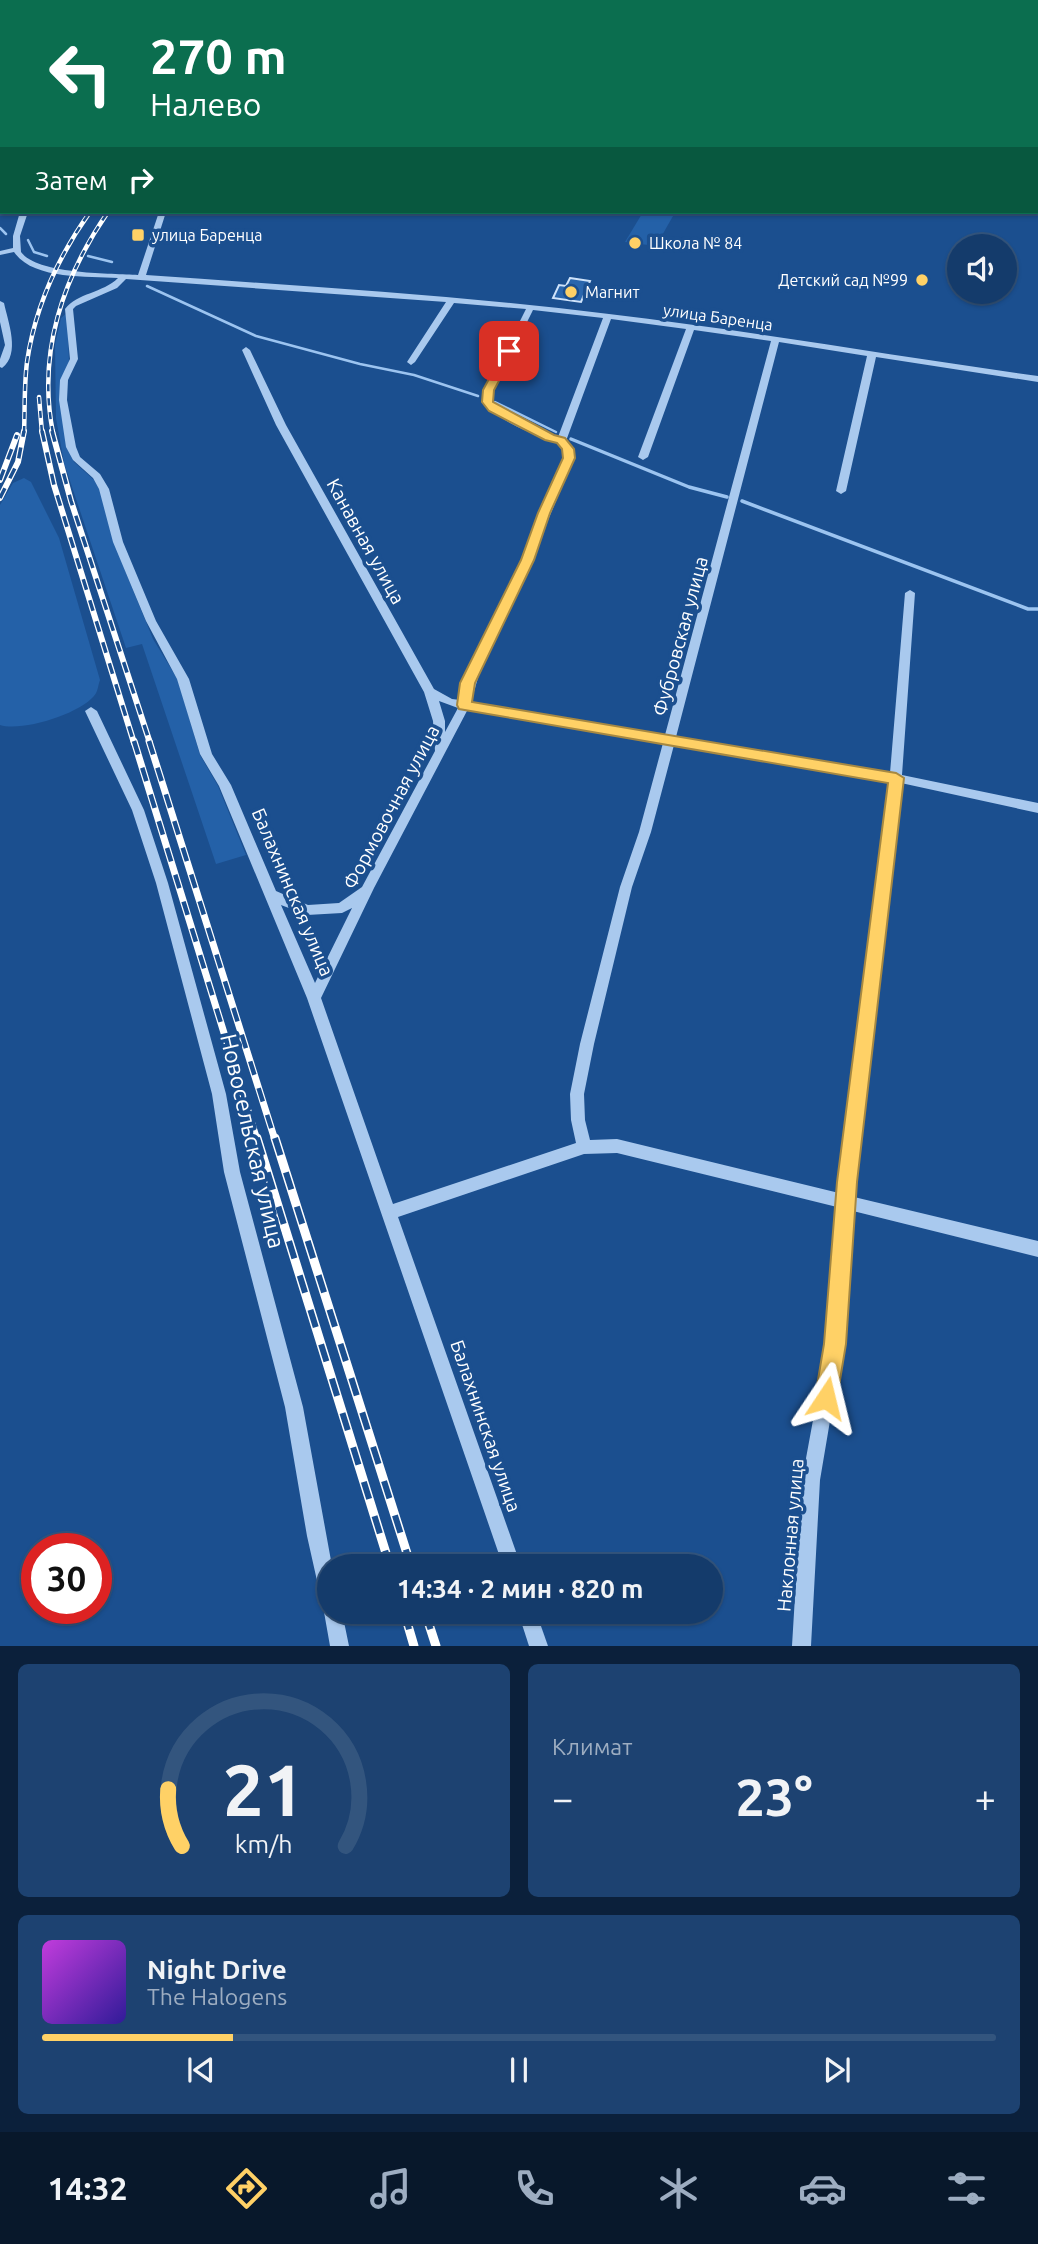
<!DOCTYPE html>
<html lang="ru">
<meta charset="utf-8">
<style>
:root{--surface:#143b6b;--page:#1d4271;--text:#f1f3f6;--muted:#9dadc1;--line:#33557e;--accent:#ffd166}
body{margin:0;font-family:Ubuntu,sans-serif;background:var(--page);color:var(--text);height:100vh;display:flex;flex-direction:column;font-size:26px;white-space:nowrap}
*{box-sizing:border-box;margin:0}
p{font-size:23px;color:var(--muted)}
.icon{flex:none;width:38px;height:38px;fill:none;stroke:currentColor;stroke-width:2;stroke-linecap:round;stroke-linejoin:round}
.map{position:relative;height:1646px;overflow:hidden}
.sheet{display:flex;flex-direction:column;gap:18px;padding:18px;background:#0b203b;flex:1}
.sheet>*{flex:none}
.top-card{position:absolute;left:0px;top:0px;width:1040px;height:214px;box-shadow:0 2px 5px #0004,0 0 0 2px var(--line);background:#0b6e4f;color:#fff;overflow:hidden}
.fabs{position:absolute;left:947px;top:234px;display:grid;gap:14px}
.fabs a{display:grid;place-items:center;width:70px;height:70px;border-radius:50%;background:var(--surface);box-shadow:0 2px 5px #0004,0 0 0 2px var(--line);font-size:35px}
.speed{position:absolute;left:21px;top:1533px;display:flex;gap:14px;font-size:35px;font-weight:700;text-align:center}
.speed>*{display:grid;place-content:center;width:91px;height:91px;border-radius:50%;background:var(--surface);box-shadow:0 2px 5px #0004,0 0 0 2px var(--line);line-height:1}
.speed .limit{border:10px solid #d22;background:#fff;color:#111}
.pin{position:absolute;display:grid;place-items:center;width:60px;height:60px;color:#fff;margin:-30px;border-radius:14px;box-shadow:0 4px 10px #0006}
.me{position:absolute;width:77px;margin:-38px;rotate:10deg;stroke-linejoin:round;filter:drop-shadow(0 0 5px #0008)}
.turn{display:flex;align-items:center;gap:24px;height:147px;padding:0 35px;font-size:32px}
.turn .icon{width:91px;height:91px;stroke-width:2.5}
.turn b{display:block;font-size:49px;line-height:60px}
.then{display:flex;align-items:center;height:66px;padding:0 35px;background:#0003;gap:14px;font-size:26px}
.big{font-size:52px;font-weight:700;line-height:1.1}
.sheet .widget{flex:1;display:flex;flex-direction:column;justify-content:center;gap:10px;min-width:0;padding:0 24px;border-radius:10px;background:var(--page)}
.sheet .dial{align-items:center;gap:0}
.dial svg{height:182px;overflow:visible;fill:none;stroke:var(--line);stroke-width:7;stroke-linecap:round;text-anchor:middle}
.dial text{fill:var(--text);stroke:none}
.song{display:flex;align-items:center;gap:21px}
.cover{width:84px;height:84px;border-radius:10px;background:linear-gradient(135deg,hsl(290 70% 55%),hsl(250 70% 35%))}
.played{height:7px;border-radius:4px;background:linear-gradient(90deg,var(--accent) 20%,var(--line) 20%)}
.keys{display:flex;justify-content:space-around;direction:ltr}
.heat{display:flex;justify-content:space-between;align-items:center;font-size:38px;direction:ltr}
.sheet .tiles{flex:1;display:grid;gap:18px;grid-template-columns:1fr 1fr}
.widget:last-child{grid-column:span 2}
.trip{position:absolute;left:317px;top:1554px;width:406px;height:70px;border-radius:35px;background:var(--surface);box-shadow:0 2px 5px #0004,0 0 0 2px var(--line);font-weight:700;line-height:70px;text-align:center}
.dock{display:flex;height:112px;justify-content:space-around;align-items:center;background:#08182b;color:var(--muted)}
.dock .icon{width:49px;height:49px}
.dock .on{color:var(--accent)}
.dock b{font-size:32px;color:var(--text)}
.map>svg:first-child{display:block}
</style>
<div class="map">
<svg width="1038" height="1646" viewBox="0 0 1038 1646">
<rect width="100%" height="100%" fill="#1b4f8f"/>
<g fill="#2461a8">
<polygon points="643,212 673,216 656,246 625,242"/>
<polygon points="67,313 69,362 62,416 68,450 74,462 94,480 104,497 110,529 126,573 153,639 178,680 200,755 218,786 246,855 216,864 142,644 126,648 64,463 56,418 55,345 61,318"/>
<path d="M24,478L31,482L59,538L100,680C98,685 98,692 94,696C79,714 22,732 0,725V505L13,483Z"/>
</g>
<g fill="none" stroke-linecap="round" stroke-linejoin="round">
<g stroke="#9cc4f0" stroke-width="2.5">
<polyline points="0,228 6,234"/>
<polyline points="28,240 34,252 47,256"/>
<polyline points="88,256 112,262"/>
<polyline points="147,286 256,336 360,364 414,375 478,396"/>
<polyline points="495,402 556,432"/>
</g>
<g stroke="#9cc4f0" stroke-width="3.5">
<polyline points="571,439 689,487 727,497"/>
<polyline points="742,501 1028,609 1038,609"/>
</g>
</g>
<polygon fill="#2a66ad" stroke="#cfe3fa" stroke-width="2" points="570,278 590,281 581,302 553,298 559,285 566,286"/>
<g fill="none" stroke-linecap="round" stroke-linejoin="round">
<g fill="#a9c9ee" fill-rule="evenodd">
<polygon points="0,0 117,0 120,2 0,3"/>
<polygon points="275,0 281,0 273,2"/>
<polygon points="357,0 363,0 355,2"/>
<polygon points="2,50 2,57 0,58 0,51"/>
<rect x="0" y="127" width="2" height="4"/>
<polygon points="0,165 2,165 0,170"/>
<path d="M20,212H28L20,236L21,252C38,275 111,273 138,275L159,212H166L146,275C301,286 455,295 609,314C752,331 895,356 1038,376V382L876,357L846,491L841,494L836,491L867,356L779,342L676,737L890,773L905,593L910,590L915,593L902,775L1038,803V813L901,783L854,1197L1038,1241V1257L853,1211L843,1344L820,1480L811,1646H792L802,1480L827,1344L837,1207L617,1153L584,1154L398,1217L521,1566H503L307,998L219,786L200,754L177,679L146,621L113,542L99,489L93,478L73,460L66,447L59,400L60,380L70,359L65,309C77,293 103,293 118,278C87,276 33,280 14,252L0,255V251L13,248V236ZM126,279L446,302L407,362L411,365L415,362L454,303L526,309L482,397C494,418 520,429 542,437C546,439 554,440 558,443C562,446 563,453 564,458L512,582L473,657L460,700L452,699L434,689L286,425L250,350L246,347L242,350L276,425L424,692L433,721L435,751L362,887L339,903L308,905L276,891L231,785L212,754L189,679L156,621L123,542L109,489L100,474L80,457L76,447L67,400L68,380L78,359L73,309L76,306L117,288ZM533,310L603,318L558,437C536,429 503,418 490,397ZM611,319L686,329L638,457L643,460L648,457L694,330L771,341L665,735L471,702L484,657L522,582L574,458L572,449L566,441ZM439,701L458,708L445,732V721ZM468,709L663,743L639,832L620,887L580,1044L570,1094L571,1120L576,1143L393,1204L321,998L374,888ZM674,745L890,781L839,1193L617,1139L590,1140L585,1120L584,1094L594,1044L632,887L651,832ZM281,905L307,915L342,913L352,908L315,983Z"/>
<path d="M0,301L4,303C8,322 21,354 2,368L0,367V359L5,345L0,322Z"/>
<polygon points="91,707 97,711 144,810 168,883 226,1094 240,1172 303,1407 332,1566 329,1566 329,1603 322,1601 320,1594 307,1536 285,1407 224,1172 212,1094 156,883 132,810 85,711"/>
<polygon points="329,1604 329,1612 342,1612 349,1646 330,1646 324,1612"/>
<polygon points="518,1612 536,1612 548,1646 529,1646"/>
</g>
<defs>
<g id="rail-far3">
<polyline points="310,2 312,0"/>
<polyline points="329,2 331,0"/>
<polyline points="39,397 42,433"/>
<path d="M24,433C25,409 24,386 27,362C35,307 58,257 90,212"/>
<path d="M53,433C37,353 63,277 108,212"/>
</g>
<g id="rail-far2">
<polyline points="42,431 54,485 134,743"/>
<polyline points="52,431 71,501 150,743"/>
<polyline points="0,480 17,435"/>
<polyline points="0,498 18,462 24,431"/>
</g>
<g id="rail-far1">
<polyline points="134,741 257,1140"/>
<polyline points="149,741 275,1140"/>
</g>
<g id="rail">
<polyline points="257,1138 390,1566"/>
<polyline points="275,1138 411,1566"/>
<polyline points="404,1612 414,1646"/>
<polyline points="425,1612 436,1646"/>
</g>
</defs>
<use href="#rail-far3" stroke="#fff" stroke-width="4.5"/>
<use href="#rail-far2" stroke="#fff" stroke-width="6"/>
<use href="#rail-far1" stroke="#fff" stroke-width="7"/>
<use href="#rail" stroke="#fff" stroke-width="9"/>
<use href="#rail-far3" stroke="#1b4f8f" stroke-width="2.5" stroke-dasharray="7" stroke-linecap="butt"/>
<use href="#rail-far2" stroke="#1b4f8f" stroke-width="3.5" stroke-dasharray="11" stroke-linecap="butt"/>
<use href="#rail-far1" stroke="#1b4f8f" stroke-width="4.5" stroke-dasharray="14" stroke-linecap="butt"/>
<use href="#rail" stroke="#1b4f8f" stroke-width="6" stroke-dasharray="18" stroke-linecap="butt"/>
</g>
<polygon fill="#ffd166" stroke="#a68842" stroke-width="2" points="505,349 515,351 494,390 493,402 554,435 565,438 574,449 575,458 550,513 534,560 475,683 472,702 896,773 904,778 857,1182 846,1344 837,1398 833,1406 826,1409 818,1406 815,1398 824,1344 837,1182 888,783 459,709 457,705 460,683 521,560 538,513 563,458 562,449 557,443 545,440 489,411 482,402 483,390"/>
<g fill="#ffd166" stroke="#1b4f8f" stroke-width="2.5">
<rect x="131" y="228" width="14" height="14" rx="3.5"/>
<circle cx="635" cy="243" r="7"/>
<circle cx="922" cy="280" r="7"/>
<circle cx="571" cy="292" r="7"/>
</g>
<g text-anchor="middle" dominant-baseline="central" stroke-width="7" stroke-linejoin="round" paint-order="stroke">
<g font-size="16" fill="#fff" stroke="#1b4f8f" text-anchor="start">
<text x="152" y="235">улица Баренца</text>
<text x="649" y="243">Школа № 84</text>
<text x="908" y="280" text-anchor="end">Детский сад №99</text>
<text x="585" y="292">Магнит</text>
</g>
<g font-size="16" fill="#fff" stroke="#1b4f8f">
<text transform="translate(718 317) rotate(8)">улица Баренца</text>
</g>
<g font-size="19" fill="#fff" stroke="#1b4f8f">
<text transform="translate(366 541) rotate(61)">Канавная улица</text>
<text transform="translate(680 636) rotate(-75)">Фубровская улица</text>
<text transform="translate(391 807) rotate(-62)">Формовочная улица</text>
<text transform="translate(293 892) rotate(67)">Балахнинская улица</text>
<text transform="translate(486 1426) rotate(71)">Балахнинская улица</text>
<text transform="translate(790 1535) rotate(-85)">Наклонная улица</text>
</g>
<g font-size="23" fill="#fff" stroke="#1b4f8f">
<text transform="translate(253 1141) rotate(77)">Новосельская улица</text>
</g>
</g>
</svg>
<div class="fabs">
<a><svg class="icon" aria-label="sound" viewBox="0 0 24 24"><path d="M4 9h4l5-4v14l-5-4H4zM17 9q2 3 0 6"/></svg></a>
</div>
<div class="speed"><div class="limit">30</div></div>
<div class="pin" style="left:509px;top:351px;background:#d93025"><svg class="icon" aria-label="arrive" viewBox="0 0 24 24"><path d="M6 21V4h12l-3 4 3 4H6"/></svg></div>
<svg class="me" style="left:826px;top:1398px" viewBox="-20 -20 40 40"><path d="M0-17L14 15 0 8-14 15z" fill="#ffd166" stroke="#fff" stroke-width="4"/></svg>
<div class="trip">14:34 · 2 мин · 820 m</div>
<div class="top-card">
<div class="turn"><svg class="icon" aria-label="left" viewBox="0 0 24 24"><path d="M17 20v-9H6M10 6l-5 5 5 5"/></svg><div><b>270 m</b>Налево</div></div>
<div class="then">Затем<svg class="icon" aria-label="right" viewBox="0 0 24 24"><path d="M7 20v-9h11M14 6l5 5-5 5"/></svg></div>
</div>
</div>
<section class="sheet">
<div class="tiles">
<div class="widget dial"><svg viewBox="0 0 100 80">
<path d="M14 69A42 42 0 1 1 86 69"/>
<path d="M14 69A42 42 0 0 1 8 44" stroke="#ffd166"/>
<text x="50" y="56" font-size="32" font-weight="700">21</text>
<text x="50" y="72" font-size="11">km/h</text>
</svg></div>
<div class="widget"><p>Климат</p>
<div class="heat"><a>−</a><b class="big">23°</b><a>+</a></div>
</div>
<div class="widget">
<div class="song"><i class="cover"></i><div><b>Night Drive</b><p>The Halogens</p></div></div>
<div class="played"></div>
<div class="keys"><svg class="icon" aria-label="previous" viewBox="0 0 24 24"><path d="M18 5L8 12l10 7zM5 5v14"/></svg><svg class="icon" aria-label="pause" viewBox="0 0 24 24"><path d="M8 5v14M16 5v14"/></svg><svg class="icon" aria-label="next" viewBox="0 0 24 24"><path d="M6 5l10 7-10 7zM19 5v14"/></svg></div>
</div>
</div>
</section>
<nav class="dock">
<b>14:32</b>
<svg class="icon on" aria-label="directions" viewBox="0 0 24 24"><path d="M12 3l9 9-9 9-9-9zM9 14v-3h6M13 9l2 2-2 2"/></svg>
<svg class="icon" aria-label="music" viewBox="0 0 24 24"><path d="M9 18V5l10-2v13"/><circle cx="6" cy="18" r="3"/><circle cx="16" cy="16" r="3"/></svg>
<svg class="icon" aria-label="phone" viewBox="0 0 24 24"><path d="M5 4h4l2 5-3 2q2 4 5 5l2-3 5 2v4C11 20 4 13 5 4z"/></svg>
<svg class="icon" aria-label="climate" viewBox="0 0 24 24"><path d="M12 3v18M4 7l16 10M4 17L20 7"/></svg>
<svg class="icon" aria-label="car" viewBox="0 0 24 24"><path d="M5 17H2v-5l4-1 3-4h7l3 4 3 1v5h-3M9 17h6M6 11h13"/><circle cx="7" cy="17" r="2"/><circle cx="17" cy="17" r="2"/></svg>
<svg class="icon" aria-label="filters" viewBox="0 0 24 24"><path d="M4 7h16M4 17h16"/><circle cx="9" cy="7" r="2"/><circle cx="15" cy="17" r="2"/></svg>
</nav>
